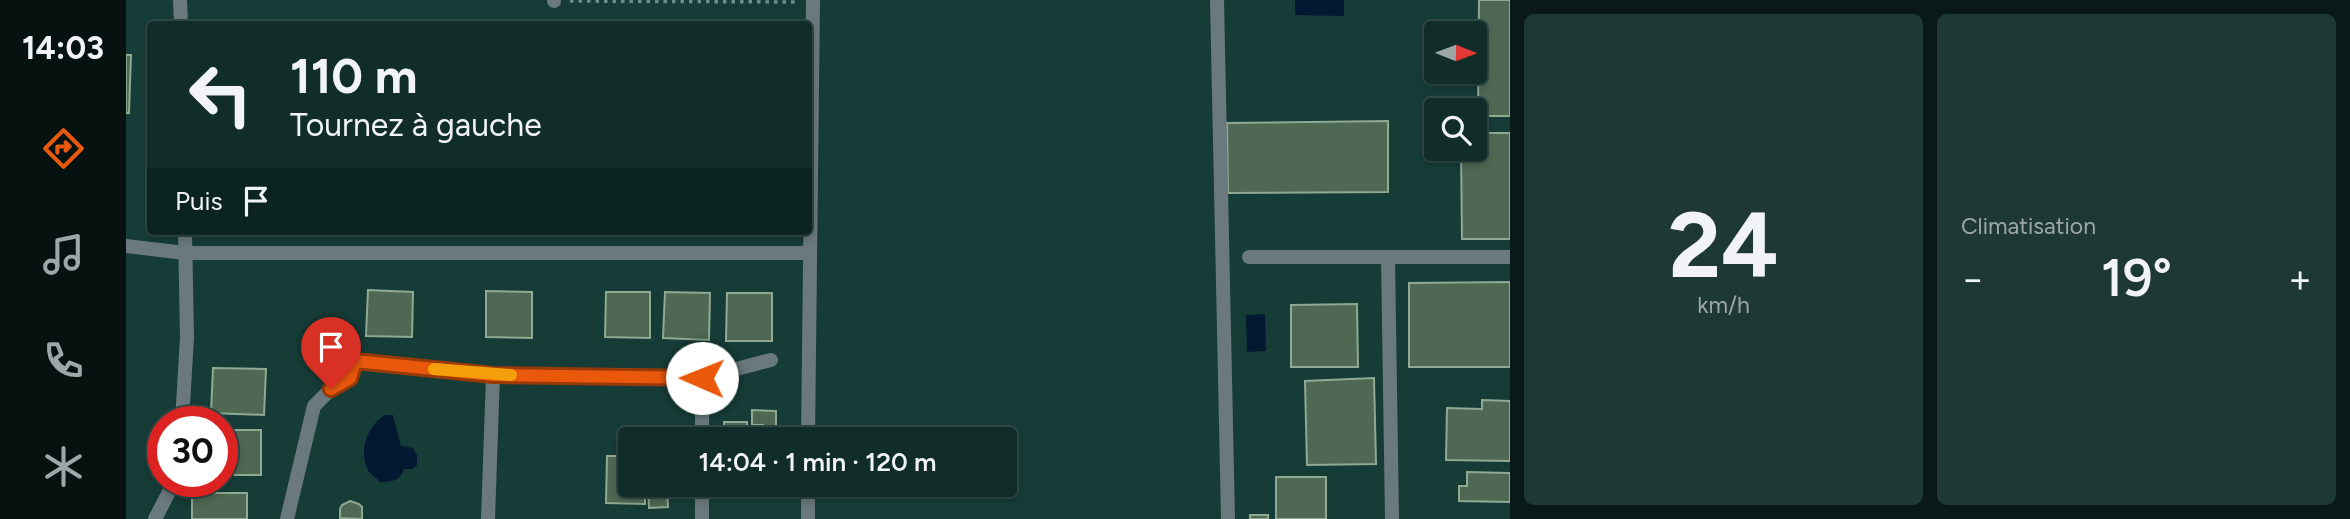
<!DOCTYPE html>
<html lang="fr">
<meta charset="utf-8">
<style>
:root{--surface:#102d29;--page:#1e3935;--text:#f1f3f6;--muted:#9ca8a8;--line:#304946;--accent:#ea580c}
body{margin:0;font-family:Figtree,sans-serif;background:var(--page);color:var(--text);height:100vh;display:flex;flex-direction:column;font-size:26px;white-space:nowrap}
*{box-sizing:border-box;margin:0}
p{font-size:23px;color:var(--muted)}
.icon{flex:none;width:38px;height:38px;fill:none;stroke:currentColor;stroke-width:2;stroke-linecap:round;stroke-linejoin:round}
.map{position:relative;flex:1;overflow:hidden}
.panel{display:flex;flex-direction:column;gap:14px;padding:14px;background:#091917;width:840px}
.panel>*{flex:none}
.top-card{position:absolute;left:21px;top:21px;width:665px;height:214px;border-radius:7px;box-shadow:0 4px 10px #0003,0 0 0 2px var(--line);background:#102d29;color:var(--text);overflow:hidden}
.needle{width:46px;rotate:91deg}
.controls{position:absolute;left:1298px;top:21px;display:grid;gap:14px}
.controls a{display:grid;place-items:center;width:63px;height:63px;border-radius:7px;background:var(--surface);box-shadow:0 4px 10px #0003,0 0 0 2px var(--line);font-size:35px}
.speed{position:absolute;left:21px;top:406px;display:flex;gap:14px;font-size:35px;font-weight:700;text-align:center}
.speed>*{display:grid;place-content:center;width:91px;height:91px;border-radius:50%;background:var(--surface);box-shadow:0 4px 10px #0003,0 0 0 2px var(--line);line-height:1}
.speed .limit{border:10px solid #d22;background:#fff;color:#111}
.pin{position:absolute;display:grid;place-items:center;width:60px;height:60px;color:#fff;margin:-72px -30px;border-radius:50% 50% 50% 0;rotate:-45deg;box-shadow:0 0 7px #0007}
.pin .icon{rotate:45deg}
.me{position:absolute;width:77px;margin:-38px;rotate:271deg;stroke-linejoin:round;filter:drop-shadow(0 0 5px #0008)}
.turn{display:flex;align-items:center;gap:24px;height:147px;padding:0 28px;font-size:32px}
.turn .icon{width:91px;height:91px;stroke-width:2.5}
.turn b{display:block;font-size:49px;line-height:60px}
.then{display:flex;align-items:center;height:66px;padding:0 28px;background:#0003;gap:14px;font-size:26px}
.big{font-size:52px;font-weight:600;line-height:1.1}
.panel .widget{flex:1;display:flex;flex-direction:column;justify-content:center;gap:10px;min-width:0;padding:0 24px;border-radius:10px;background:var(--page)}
.panel .dial{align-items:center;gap:0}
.dial b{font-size:91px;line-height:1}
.heat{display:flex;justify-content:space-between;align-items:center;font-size:38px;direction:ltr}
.panel .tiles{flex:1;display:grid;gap:14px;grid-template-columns:repeat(2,1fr)}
.trip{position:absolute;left:492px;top:427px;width:399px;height:70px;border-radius:7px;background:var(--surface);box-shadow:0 4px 10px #0003,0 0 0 2px var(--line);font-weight:600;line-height:70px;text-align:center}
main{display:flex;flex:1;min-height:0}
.tab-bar{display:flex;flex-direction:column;width:126px;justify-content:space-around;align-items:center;background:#061210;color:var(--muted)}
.tab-bar .icon{width:49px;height:49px}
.tab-bar .on{color:var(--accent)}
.tab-bar b{font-size:32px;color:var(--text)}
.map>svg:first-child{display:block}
</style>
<main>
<nav class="tab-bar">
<b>14:03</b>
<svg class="icon on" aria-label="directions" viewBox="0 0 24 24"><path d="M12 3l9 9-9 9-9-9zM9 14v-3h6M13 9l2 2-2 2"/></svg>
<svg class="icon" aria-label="music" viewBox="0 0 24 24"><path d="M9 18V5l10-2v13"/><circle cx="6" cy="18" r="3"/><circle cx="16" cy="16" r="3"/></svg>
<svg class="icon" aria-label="phone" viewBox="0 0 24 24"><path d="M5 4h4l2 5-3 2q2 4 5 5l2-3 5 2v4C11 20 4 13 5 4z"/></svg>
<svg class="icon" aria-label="climate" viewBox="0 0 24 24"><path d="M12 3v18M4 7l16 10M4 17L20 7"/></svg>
</nav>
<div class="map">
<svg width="1384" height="519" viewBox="0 0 1384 519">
<rect width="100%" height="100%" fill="#163c37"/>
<g fill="#031932">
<polygon points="1169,0 1218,0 1218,16 1169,15"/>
<polygon points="1139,314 1140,351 1121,352 1120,315"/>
<path d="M259,415H267L275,446L287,448L291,455V465L286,469H278C274,481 266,482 254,482C251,478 244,474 242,470C232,450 242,425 259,415Z"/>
</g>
<g fill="#4f6853" stroke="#8fa992" stroke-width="2">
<polygon points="1353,0 1384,0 1384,116 1352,116"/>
<polygon points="0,55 5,55 3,113 0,113"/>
<polygon points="1262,121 1262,192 1102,193 1101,123"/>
<polygon points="1349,133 1384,133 1384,239 1336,239 1335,149 1349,149"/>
<polygon points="1384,282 1384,367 1283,367 1283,283"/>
<polygon points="242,290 287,292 286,337 240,336"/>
<polygon points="360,291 406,292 406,338 360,337"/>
<polygon points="480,292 524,292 524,338 479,337"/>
<polygon points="539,292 584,293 583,340 537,338"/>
<polygon points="601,293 646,293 646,341 600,341"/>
<polygon points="1231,304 1232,367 1165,367 1165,305"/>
<polygon points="87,368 140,369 138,415 85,413"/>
<polygon points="1248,378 1250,464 1181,465 1179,381"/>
<polygon points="1356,400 1384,401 1384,461 1320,460 1321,408 1356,409"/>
<polygon points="626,410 650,411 650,431 637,431 637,425 626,425"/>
<polygon points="598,422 621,422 621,426 635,426 635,439 598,439"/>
<rect x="96" y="430" width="39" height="45"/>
<polygon points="481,456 502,456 502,460 504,460 504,485 519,485 519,504 480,503"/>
<polygon points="1341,472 1384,473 1384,502 1333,501 1333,486 1341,486"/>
<rect x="1150" y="477" width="50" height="42"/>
<polygon points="541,486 542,507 523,508 522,487"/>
<rect x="66" y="493" width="55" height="26"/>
<polygon points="224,501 233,504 236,507 236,519 214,518 214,509 216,505"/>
<rect x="1124" y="515" width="18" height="4"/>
</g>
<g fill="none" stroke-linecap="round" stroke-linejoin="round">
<polyline stroke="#6f8d88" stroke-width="3.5" stroke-dasharray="3.5 5" stroke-linecap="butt" points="444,1 671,2"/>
<g stroke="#6a797e" stroke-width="14">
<polyline points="54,0 55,24"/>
<polyline points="1091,0 1102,519"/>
<polyline points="428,1 428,0"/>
<polyline points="0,246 59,253 683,253"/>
<polyline points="1123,257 1384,257"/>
<polyline points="1262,257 1266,519"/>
<polyline points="576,378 576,439"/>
<polyline points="56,422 61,337 59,231"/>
<polyline points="682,439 687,0"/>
<polyline points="576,485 576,519"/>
<polyline points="29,519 44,490 46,481"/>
<polyline points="161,519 188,406 205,389 224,378 229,361 367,375 576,378 645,360"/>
<polyline points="362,519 367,375"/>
<polyline points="682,519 682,485"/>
</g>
</g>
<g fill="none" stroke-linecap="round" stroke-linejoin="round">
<defs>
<polyline id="route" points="205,389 224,378 229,361 367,375 576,378"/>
</defs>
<use href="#route" stroke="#983908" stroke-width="18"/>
<use href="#route" stroke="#ea580c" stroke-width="12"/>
<polyline stroke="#f59e0b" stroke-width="12" points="308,369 385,375"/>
</g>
</svg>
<div class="controls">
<a><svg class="needle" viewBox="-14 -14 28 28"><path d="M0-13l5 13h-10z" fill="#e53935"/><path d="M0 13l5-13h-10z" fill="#9ca8a8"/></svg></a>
<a><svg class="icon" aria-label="search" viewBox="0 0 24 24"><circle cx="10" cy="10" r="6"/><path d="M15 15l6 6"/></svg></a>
</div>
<div class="speed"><div class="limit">30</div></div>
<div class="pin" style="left:205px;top:389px;background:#d93025"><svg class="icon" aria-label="arrive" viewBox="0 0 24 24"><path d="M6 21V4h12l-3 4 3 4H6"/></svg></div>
<svg class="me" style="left:576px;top:378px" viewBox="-20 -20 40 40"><circle r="19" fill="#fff"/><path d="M0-13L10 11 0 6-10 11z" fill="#ea580c"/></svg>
<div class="trip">14:04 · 1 min · 120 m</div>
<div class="top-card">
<div class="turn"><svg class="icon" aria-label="left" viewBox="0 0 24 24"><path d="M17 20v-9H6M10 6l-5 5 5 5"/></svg><div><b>110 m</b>Tournez à gauche</div></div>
<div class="then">Puis<svg class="icon" aria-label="arrive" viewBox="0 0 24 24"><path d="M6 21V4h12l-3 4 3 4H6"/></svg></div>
</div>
</div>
<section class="panel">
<div class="tiles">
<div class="widget dial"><b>24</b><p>km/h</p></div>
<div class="widget"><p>Climatisation</p>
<div class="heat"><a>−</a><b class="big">19°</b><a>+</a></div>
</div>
</div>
</section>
</main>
